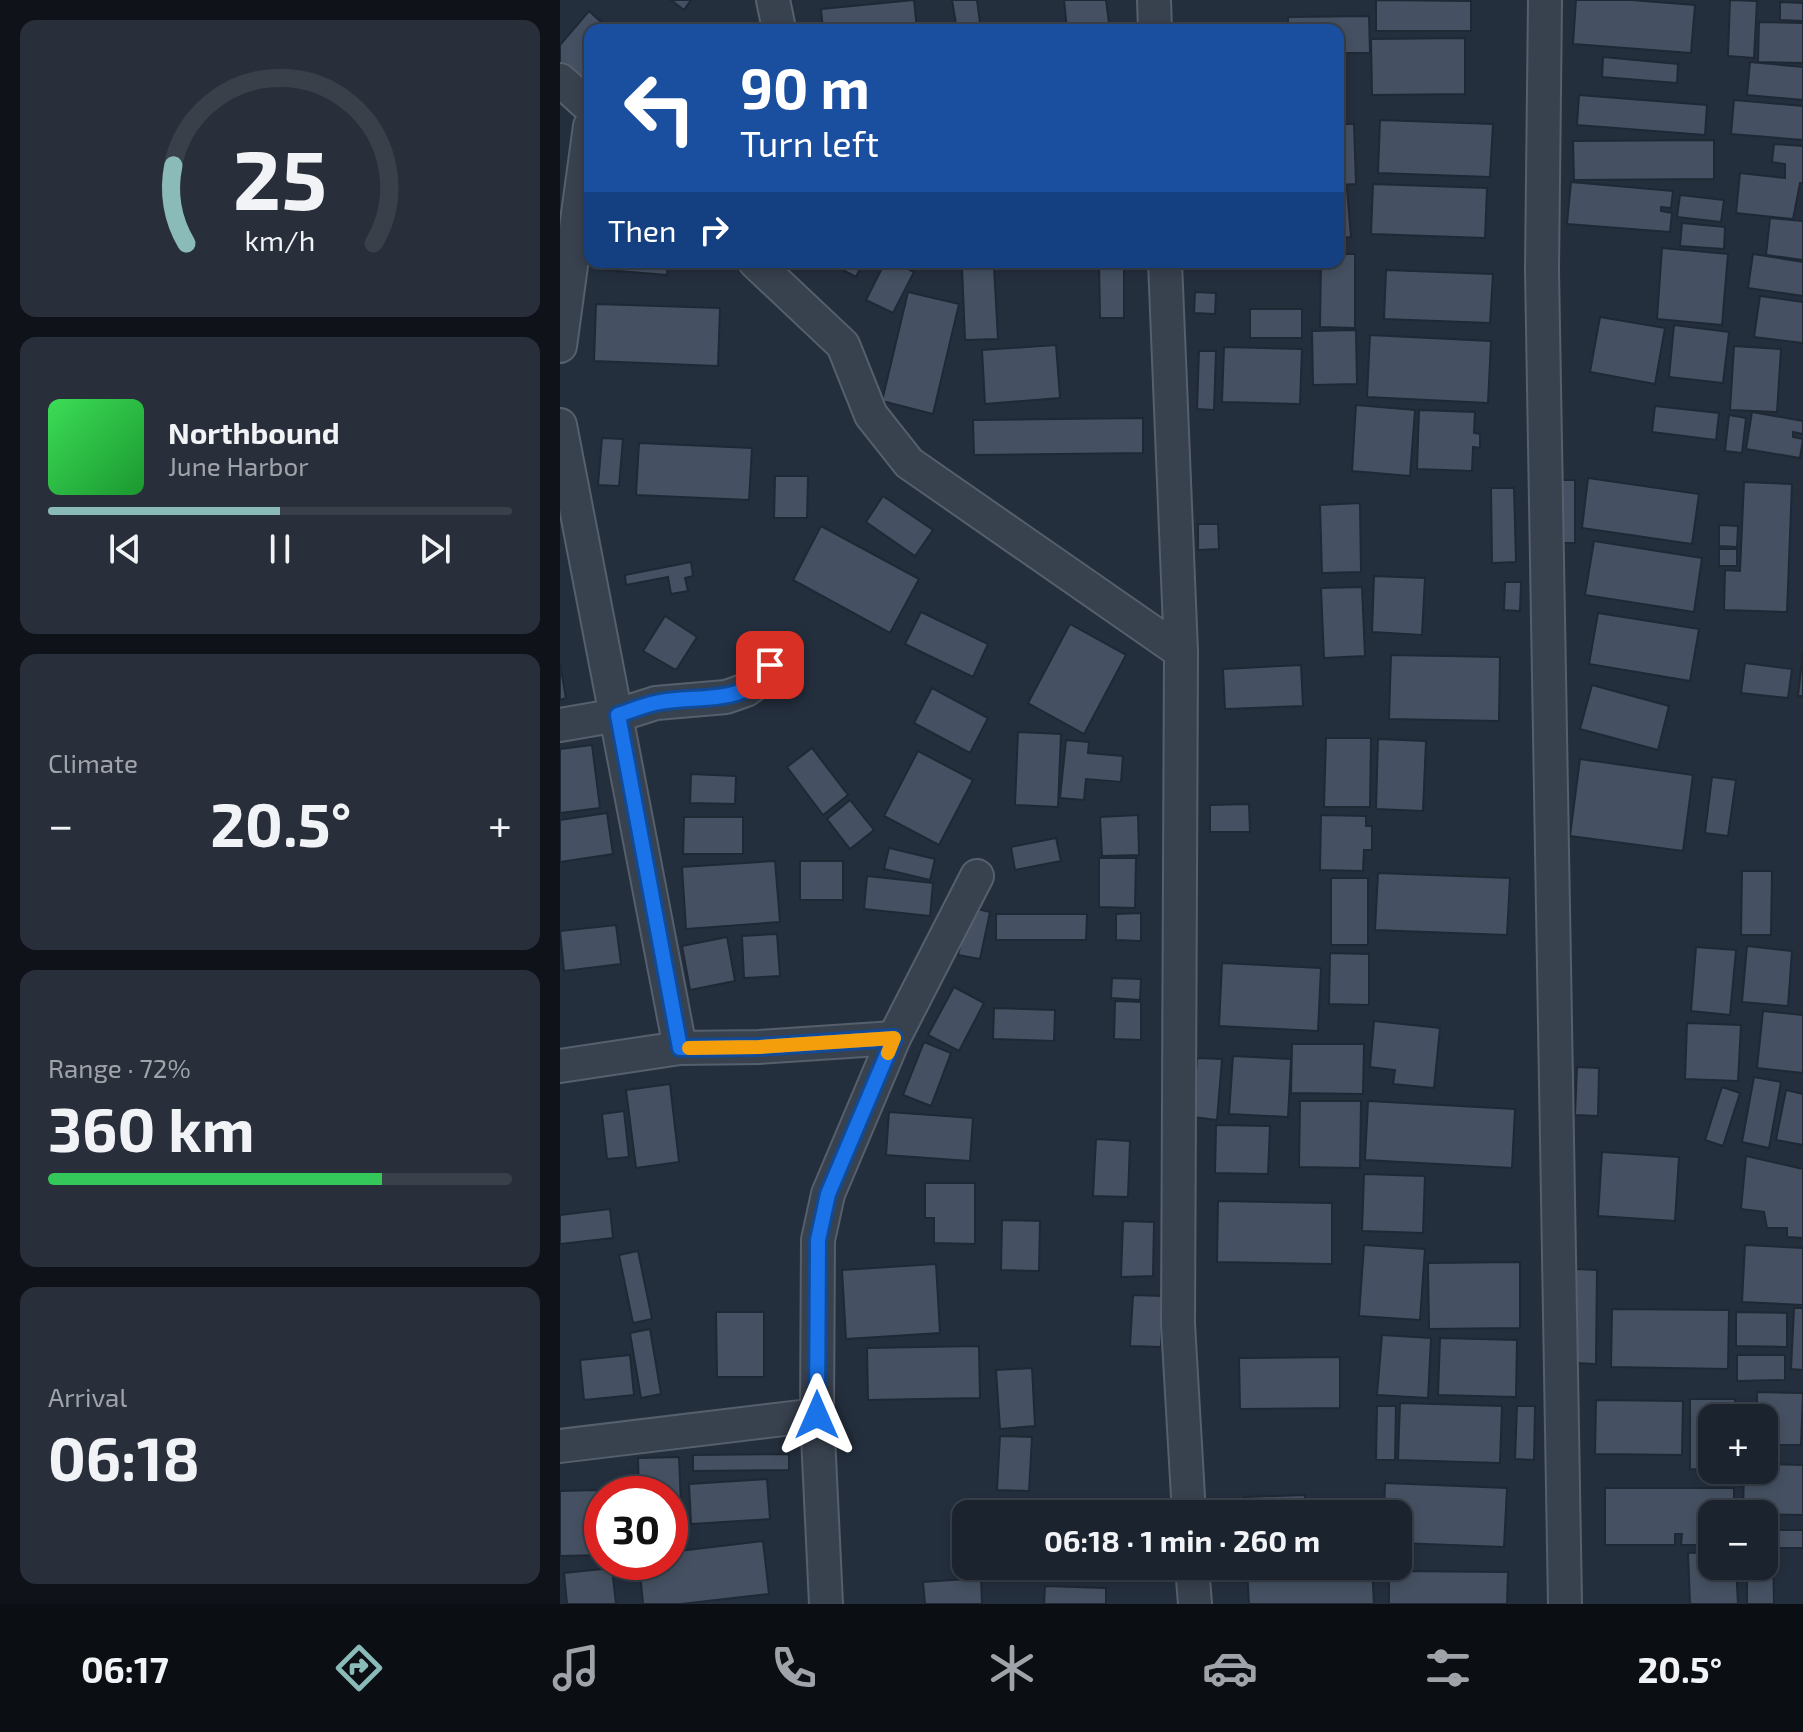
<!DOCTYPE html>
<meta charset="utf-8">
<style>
:root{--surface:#1b232e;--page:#282f3a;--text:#f1f3f6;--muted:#a0a4aa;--line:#39404a;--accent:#8bbbb9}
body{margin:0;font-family:"Exo 2",sans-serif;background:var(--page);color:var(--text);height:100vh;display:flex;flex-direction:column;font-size:30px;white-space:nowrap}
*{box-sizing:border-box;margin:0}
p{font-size:26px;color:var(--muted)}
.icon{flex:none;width:44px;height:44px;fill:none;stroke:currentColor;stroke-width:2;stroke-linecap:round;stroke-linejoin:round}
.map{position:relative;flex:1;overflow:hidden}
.drawer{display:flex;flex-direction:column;gap:20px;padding:20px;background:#0f1319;width:560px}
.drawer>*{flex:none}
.banner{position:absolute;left:24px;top:24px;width:760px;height:244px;border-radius:16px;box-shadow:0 4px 12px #0003,0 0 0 2px var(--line);background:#1a4fa0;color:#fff;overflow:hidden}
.buttons{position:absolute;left:1138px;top:1404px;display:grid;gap:16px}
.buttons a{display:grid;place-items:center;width:80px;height:80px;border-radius:16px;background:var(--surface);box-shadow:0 4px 12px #0003,0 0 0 2px var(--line);font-size:40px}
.speed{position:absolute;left:24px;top:1476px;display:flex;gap:16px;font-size:40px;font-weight:700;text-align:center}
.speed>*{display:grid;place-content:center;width:104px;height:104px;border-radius:50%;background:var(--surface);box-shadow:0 4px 12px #0003,0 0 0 2px var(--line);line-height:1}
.speed .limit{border:12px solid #d22;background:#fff;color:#111}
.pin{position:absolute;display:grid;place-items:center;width:68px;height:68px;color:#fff;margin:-34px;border-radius:16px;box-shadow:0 4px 12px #0006}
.me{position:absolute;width:88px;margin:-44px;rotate:0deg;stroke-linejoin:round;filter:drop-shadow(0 0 6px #0008)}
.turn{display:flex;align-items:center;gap:28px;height:168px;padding:0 24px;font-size:36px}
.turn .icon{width:104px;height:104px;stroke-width:2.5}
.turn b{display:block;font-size:56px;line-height:68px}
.then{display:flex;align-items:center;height:76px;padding:0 24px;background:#0003;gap:16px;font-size:30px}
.big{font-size:60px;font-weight:700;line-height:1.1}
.drawer .card{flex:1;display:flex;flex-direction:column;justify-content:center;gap:12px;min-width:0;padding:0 28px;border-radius:16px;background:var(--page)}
.drawer .dial{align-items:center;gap:0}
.dial svg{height:208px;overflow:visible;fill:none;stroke:var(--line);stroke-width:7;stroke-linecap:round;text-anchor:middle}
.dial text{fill:var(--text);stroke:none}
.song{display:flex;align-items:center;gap:24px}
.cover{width:96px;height:96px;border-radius:12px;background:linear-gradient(135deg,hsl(130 70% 55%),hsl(130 70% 35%))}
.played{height:8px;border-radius:4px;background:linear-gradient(90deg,var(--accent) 50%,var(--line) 50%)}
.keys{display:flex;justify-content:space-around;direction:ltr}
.heat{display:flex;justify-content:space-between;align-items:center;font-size:44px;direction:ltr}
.charge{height:12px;border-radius:6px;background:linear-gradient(90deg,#34c759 72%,var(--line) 0)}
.trip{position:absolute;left:392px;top:1500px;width:460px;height:80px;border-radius:16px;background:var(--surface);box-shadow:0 4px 12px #0003,0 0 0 2px var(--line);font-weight:700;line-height:80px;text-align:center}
.tab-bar{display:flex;height:128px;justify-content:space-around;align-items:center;background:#0b0e12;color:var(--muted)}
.tab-bar .icon{width:56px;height:56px}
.tab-bar .active{color:var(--accent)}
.tab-bar b{font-size:36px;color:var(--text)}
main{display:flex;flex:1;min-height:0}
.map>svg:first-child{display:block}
</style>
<main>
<section class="drawer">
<div class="card dial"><svg viewBox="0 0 100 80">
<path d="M14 69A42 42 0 1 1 86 69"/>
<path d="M14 69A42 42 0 0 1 9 39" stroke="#8bbbb9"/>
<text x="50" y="56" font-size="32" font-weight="700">25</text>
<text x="50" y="72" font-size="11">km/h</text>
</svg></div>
<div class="card">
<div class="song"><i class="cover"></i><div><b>Northbound</b><p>June Harbor</p></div></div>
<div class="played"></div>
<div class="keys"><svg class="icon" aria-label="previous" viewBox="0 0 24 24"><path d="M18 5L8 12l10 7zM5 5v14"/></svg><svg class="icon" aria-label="pause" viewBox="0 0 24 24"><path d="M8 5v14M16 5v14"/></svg><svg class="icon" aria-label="next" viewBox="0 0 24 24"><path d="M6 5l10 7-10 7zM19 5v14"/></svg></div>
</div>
<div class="card"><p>Climate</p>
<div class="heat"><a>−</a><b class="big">20.5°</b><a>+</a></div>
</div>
<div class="card"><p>Range · 72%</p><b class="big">360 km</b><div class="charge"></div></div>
<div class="card"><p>Arrival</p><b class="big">06:18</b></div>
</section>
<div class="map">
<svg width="1243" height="1604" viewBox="0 0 1243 1604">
<rect width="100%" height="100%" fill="#242f3e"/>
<g fill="#455162" stroke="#1f2835" stroke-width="2">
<polygon points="111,0 131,0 124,10"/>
<polygon points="354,0 357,30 263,30 261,9"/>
<polygon points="392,0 417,0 421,30 397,30"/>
<polygon points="504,0 546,0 549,23 507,29"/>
<polygon points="816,0 911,1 911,31 816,31"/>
<polygon points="1016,0 1071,0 1135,5 1131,53 1013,44"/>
<polygon points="1170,0 1197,1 1194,58 1168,56"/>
<polygon points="1220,2 1243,3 1243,21 1220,20"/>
<polygon points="29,11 50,30 30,30 30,90 0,63 0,45"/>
<polygon points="809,16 810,53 778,53 778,30 728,30 728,17"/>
<polygon points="1199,22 1243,23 1243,63 1198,62"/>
<polygon points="905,38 905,94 812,95 811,39"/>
<polygon points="1043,57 1118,64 1117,83 1042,77"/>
<polygon points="1190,62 1243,67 1243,100 1187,95"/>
<polygon points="1019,95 1147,105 1145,135 1017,125"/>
<polygon points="1174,100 1243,106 1243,140 1171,134"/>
<polygon points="820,120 933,124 930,177 818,173"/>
<polygon points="778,124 794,124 796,184 778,185"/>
<polygon points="1154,140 1154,179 1014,180 1013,141"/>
<polygon points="1214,144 1243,146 1243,183 1240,183 1233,219 1176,213 1180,173 1225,178 1225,164 1212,162"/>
<polygon points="1011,182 1113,191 1111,208 1101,207 1101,211 1112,213 1110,232 1007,224"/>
<polygon points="813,184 927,188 925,238 811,234"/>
<polygon points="787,189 791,237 778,238 778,190"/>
<polygon points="1120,195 1164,200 1161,222 1117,217"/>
<polygon points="1210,218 1243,221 1243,260 1206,255"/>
<polygon points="1122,223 1165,227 1164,249 1120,246"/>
<polygon points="1102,248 1168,254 1162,325 1097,319"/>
<polygon points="778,254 795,254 795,328 760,327 761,262 778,262"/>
<polygon points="1193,254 1243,262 1243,296 1188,288"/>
<polygon points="48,262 108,262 107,275 47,270"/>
<polygon points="268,262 303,262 296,277"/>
<polygon points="325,262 335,262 354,272 333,313 306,300"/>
<polygon points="539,264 564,264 564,318 540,318"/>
<polygon points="434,267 438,339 405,340 402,268"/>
<polygon points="826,270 933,274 930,323 824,319"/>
<polygon points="348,292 399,304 373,414 322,401"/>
<polygon points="635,292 656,293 655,314 634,313"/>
<polygon points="1200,296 1243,302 1243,343 1194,337"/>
<polygon points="36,304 160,308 158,366 34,361"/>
<rect x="690" y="309" width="52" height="29"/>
<polygon points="1040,317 1105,328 1095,384 1030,372"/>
<polygon points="1114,325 1169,332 1163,383 1109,377"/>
<polygon points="796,330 797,384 753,385 752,331"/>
<polygon points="810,335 931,341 928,403 807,397"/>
<polygon points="496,345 500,398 425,404 422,350"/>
<polygon points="1174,346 1221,349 1217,412 1170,410"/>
<polygon points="664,347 742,349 740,404 662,402"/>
<polygon points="639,351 656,351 654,410 637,409"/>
<polygon points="796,405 855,410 850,476 792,471"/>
<polygon points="1095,406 1159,413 1156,440 1092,432"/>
<polygon points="859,410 915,412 914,433 920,434 920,448 913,447 912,471 857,469"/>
<polygon points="1192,412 1243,421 1243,434 1233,432 1233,437 1243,439 1240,458 1186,449"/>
<polygon points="1169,415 1186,418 1182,453 1165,451"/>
<polygon points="583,418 583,453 414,455 413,420"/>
<polygon points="42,438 63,439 59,486 38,485"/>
<polygon points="79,443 192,448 189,500 76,495"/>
<polygon points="215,476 248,476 247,518 214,518"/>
<polygon points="1028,478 1139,494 1132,544 1022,528"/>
<polygon points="993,480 1015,480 1015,543 992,543"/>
<polygon points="1184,482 1232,484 1227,612 1164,610 1165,570 1180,571"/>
<polygon points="931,488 954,488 956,562 932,563"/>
<polygon points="323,496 373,530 355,556 306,522"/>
<polygon points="800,503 801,572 762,573 760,505"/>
<polygon points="638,524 658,524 659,549 638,550"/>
<polygon points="1159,525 1178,526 1177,547 1159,546"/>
<polygon points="261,526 359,579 330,633 233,580"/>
<polygon points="1034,541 1142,558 1134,612 1025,595"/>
<rect x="1159" y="549" width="18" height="17"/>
<polygon points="131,562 133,576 125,578 128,591 111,594 108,577 66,585 65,575"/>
<polygon points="814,576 865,578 862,635 812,632"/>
<polygon points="945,582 961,582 960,611 944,610"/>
<polygon points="802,587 805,656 764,658 761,588"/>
<polygon points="361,612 428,644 413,677 345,644"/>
<polygon points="1038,613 1139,629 1130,681 1029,664"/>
<polygon points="105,616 137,637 116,670 83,651"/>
<polygon points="510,624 566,655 524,734 468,703"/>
<polygon points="1243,651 1243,696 1238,696"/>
<polygon points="831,655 940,657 939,721 829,719"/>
<polygon points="1185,663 1232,669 1228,698 1181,693"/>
<polygon points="0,664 6,698 0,700"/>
<polygon points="741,665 743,706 665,709 663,669"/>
<polygon points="1032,685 1109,706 1098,750 1020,729"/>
<polygon points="372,688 428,718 410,753 354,723"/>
<polygon points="458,732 501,734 498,807 455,805"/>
<polygon points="766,738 811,738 810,807 764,807"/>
<polygon points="818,739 866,741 863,811 816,809"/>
<polygon points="506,740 529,742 528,753 563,756 561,782 526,779 524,800 500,798"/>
<polygon points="32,745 40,808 0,813 0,749"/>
<polygon points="252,748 288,795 263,815 227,767"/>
<polygon points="358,751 413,780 379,845 324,816"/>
<polygon points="1020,759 1133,775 1123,851 1010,836"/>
<polygon points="131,774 176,776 175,804 130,803"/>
<polygon points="1152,777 1176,780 1168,836 1145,833"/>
<polygon points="290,800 314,830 290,849 267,819"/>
<polygon points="689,804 690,832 650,832 650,805"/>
<polygon points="47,813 53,854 0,862 0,820"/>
<polygon points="578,815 579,855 542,856 540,817"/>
<polygon points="761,815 806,816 806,826 812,826 812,850 804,850 803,871 760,870"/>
<polygon points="124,817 183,817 183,854 123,854"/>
<polygon points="496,838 501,861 455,870 451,847"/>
<polygon points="329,848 375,859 370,880 324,869"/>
<polygon points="539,858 576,858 575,908 539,907"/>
<polygon points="215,861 220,922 126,929 122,867"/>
<rect x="240" y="861" width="43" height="39"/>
<polygon points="1182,871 1212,871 1211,935 1181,935"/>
<polygon points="818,873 950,878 947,935 815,930"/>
<polygon points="307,876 373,883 370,916 304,909"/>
<rect x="771" y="878" width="37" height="67"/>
<polygon points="409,907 430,912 420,959 398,955"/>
<polygon points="581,913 581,941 556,940 556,914"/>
<polygon points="436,914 527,914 526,940 436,940"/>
<polygon points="56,925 61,964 4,971 0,931"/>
<polygon points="217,934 220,976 184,978 182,936"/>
<polygon points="167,937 175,981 130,990 122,946"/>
<polygon points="1187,946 1232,951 1228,1006 1182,1002"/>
<polygon points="1136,947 1176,950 1170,1015 1131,1011"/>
<polygon points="770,953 809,954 809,1005 769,1004"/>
<polygon points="662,963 761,968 758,1031 659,1026"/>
<polygon points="552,978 581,979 580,1000 551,998"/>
<polygon points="394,987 424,1003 399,1051 368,1035"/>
<polygon points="555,1001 581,1002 581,1040 554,1039"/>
<polygon points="434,1008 495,1010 494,1041 433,1039"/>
<polygon points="1203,1011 1243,1015 1243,1073 1197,1068"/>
<polygon points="814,1021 880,1028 874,1088 833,1084 835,1070 810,1067"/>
<polygon points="1127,1023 1181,1025 1178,1081 1125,1079"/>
<polygon points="364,1042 391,1053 371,1106 343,1095"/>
<polygon points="732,1044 804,1044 803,1094 731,1093"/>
<polygon points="673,1056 731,1059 728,1117 669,1114"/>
<polygon points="637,1058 662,1059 657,1120 633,1117"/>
<polygon points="1017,1067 1039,1068 1038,1116 1015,1115"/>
<polygon points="1194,1077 1221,1082 1209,1148 1182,1142"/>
<polygon points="110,1084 119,1162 76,1168 66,1090"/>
<polygon points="1162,1087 1180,1093 1163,1146 1145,1140"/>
<polygon points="1226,1090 1243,1094 1243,1145 1216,1140"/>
<polygon points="740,1101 801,1101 800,1168 739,1167"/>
<polygon points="808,1101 955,1109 952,1168 805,1160"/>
<polygon points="64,1111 69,1157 47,1159 42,1114"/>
<polygon points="329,1112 413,1118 410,1161 326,1155"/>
<polygon points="656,1125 710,1126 708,1174 655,1173"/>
<polygon points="536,1139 570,1141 568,1197 533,1196"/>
<polygon points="1042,1152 1119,1157 1115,1221 1038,1216"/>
<polygon points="1186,1156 1243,1169 1243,1238 1227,1237 1227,1228 1207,1228 1204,1212 1181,1209"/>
<polygon points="804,1174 865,1176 863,1233 802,1231"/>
<polygon points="365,1183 415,1183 415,1244 374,1243 374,1218 365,1218"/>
<polygon points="658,1201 772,1203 772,1264 657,1262"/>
<polygon points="50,1209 53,1238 0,1244 0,1215"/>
<polygon points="442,1220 480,1221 479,1271 441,1270"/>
<polygon points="563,1221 594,1222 593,1276 561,1277"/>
<polygon points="804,1245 865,1249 860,1320 799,1316"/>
<polygon points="1185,1245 1243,1248 1243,1305 1182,1302"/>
<polygon points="78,1251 92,1319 73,1323 59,1255"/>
<polygon points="960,1262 960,1328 869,1329 868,1263"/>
<polygon points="376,1264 380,1333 286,1339 282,1270"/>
<polygon points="1015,1269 1037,1270 1036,1364 1014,1363"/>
<polygon points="573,1295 603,1296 601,1347 570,1346"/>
<polygon points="1234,1308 1243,1308 1243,1370 1231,1369"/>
<polygon points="1052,1309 1169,1310 1168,1369 1051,1367"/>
<polygon points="156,1312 204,1312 204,1377 157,1377"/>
<polygon points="1176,1312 1227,1313 1227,1347 1176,1346"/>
<polygon points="90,1329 101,1394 81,1398 70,1333"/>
<polygon points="822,1335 871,1338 868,1398 817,1395"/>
<polygon points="880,1338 957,1340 956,1397 878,1395"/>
<polygon points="419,1346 420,1398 308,1400 307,1348"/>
<polygon points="70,1355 74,1395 24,1400 20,1360"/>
<polygon points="1177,1355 1225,1355 1225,1380 1177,1381"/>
<polygon points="780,1357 780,1408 680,1409 679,1358"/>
<polygon points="472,1368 475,1426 440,1429 436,1370"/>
<polygon points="1197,1392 1243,1393 1241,1445 1204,1445 1204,1418 1197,1418"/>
<polygon points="1130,1399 1175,1399 1175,1418 1152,1418 1152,1470 1130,1469"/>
<polygon points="1036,1400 1123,1401 1122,1455 1035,1454"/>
<polygon points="840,1403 942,1406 940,1463 838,1460"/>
<polygon points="817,1406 836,1406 835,1460 816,1460"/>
<polygon points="957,1406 975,1406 974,1460 955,1459"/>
<polygon points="440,1436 472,1437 469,1491 437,1490"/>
<polygon points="229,1454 229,1470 133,1471 133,1455"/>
<polygon points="119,1457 122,1530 110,1530 110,1494 79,1494 78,1458"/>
<polygon points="1204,1464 1243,1465 1243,1515 1183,1514 1184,1470 1204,1470"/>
<polygon points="207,1479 210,1519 131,1524 129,1484"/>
<polygon points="825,1483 947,1488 944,1547 838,1543 838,1514 824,1514"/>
<polygon points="73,1486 74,1494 51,1494 50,1487"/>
<polygon points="1045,1488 1174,1488 1174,1514 1152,1514 1152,1545 1121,1545 1122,1534 1115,1534 1115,1545 1045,1545"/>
<polygon points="39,1490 41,1555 0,1556 0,1491"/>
<polygon points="745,1495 745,1514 684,1514 684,1497"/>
<rect x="1204" y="1530" width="39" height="18"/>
<polygon points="203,1541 209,1594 121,1604 83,1604 79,1562 110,1562 110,1552"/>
<polygon points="1152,1552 1152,1566 1176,1566 1178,1604 1130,1604 1128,1553"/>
<polygon points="1204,1554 1213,1554 1214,1604 1187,1604 1187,1566 1204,1566"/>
<polygon points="576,1566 600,1566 600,1573 576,1572"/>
<polygon points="731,1566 812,1566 814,1604 689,1604 687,1569"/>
<polygon points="52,1568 56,1604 7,1604 4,1573"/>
<polygon points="829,1571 948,1572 947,1604 829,1604"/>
<polygon points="421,1578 422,1604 365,1604 363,1582"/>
<polygon points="485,1586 546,1588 546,1604 484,1604"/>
</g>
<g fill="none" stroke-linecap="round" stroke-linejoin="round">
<defs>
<g id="minor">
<polyline points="213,0 218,24"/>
<polyline points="594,0 595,30"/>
<polyline points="985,0 982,270 1005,1604"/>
<polyline points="0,80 30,107"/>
<polyline points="195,262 283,345 311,415 349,463 621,652"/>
<polyline points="605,262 621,652 618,1324 629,1514"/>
<polyline points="0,346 30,126"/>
<polyline points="0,425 120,1048"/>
<polyline points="0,725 58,715 96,703 166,697 186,690 204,677 210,665"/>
<polyline points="0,1066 120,1048 199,1047 334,1038"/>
<polyline points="0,1446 257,1415"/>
<polyline points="632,1566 635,1604"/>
<polyline points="266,1604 257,1415 258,1240 268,1194 334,1038 417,876"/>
</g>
</defs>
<use href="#minor" stroke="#565f6c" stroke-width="36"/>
<use href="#minor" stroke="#38414e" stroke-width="32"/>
</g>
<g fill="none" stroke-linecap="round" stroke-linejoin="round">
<defs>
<path id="route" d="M210,665C186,709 136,693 95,703C82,706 70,711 58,715L120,1048L199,1047L334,1038L268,1194L258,1240L257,1415"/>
</defs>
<use href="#route" stroke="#114b97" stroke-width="20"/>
<use href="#route" stroke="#1a73e8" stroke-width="14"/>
<polyline stroke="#f59e0b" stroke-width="14" points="129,1048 199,1047 334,1038 328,1053"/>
</g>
</svg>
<div class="buttons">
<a>+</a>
<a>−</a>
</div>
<div class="speed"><div class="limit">30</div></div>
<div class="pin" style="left:210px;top:665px;background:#d93025"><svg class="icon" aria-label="arrive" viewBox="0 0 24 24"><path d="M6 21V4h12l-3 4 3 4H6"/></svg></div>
<svg class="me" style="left:257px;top:1415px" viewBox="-20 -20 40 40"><path d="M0-17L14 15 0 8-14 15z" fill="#1a73e8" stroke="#fff" stroke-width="4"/></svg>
<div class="trip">06:18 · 1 min · 260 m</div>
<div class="banner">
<div class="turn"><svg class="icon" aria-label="left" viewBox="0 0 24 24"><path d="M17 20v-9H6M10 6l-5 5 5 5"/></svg><div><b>90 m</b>Turn left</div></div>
<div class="then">Then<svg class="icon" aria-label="right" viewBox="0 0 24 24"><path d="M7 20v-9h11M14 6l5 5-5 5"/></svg></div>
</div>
</div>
</main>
<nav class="tab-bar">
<b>06:17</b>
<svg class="icon active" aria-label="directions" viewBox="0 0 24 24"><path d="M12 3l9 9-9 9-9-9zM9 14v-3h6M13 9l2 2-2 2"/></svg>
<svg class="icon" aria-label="music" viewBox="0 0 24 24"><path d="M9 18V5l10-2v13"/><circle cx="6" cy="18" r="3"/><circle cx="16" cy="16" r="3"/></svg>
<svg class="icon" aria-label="phone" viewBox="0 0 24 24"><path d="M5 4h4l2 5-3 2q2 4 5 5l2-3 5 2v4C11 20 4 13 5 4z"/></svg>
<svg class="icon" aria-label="climate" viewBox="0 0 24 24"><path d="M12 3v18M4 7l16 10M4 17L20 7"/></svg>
<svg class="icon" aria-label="car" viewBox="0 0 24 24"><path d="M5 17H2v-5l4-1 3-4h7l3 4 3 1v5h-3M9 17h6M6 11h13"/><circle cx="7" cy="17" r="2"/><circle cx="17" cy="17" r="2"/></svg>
<svg class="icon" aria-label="filters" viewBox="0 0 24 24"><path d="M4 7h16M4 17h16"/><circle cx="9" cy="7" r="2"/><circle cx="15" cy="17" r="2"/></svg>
<b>20.5°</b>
</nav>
